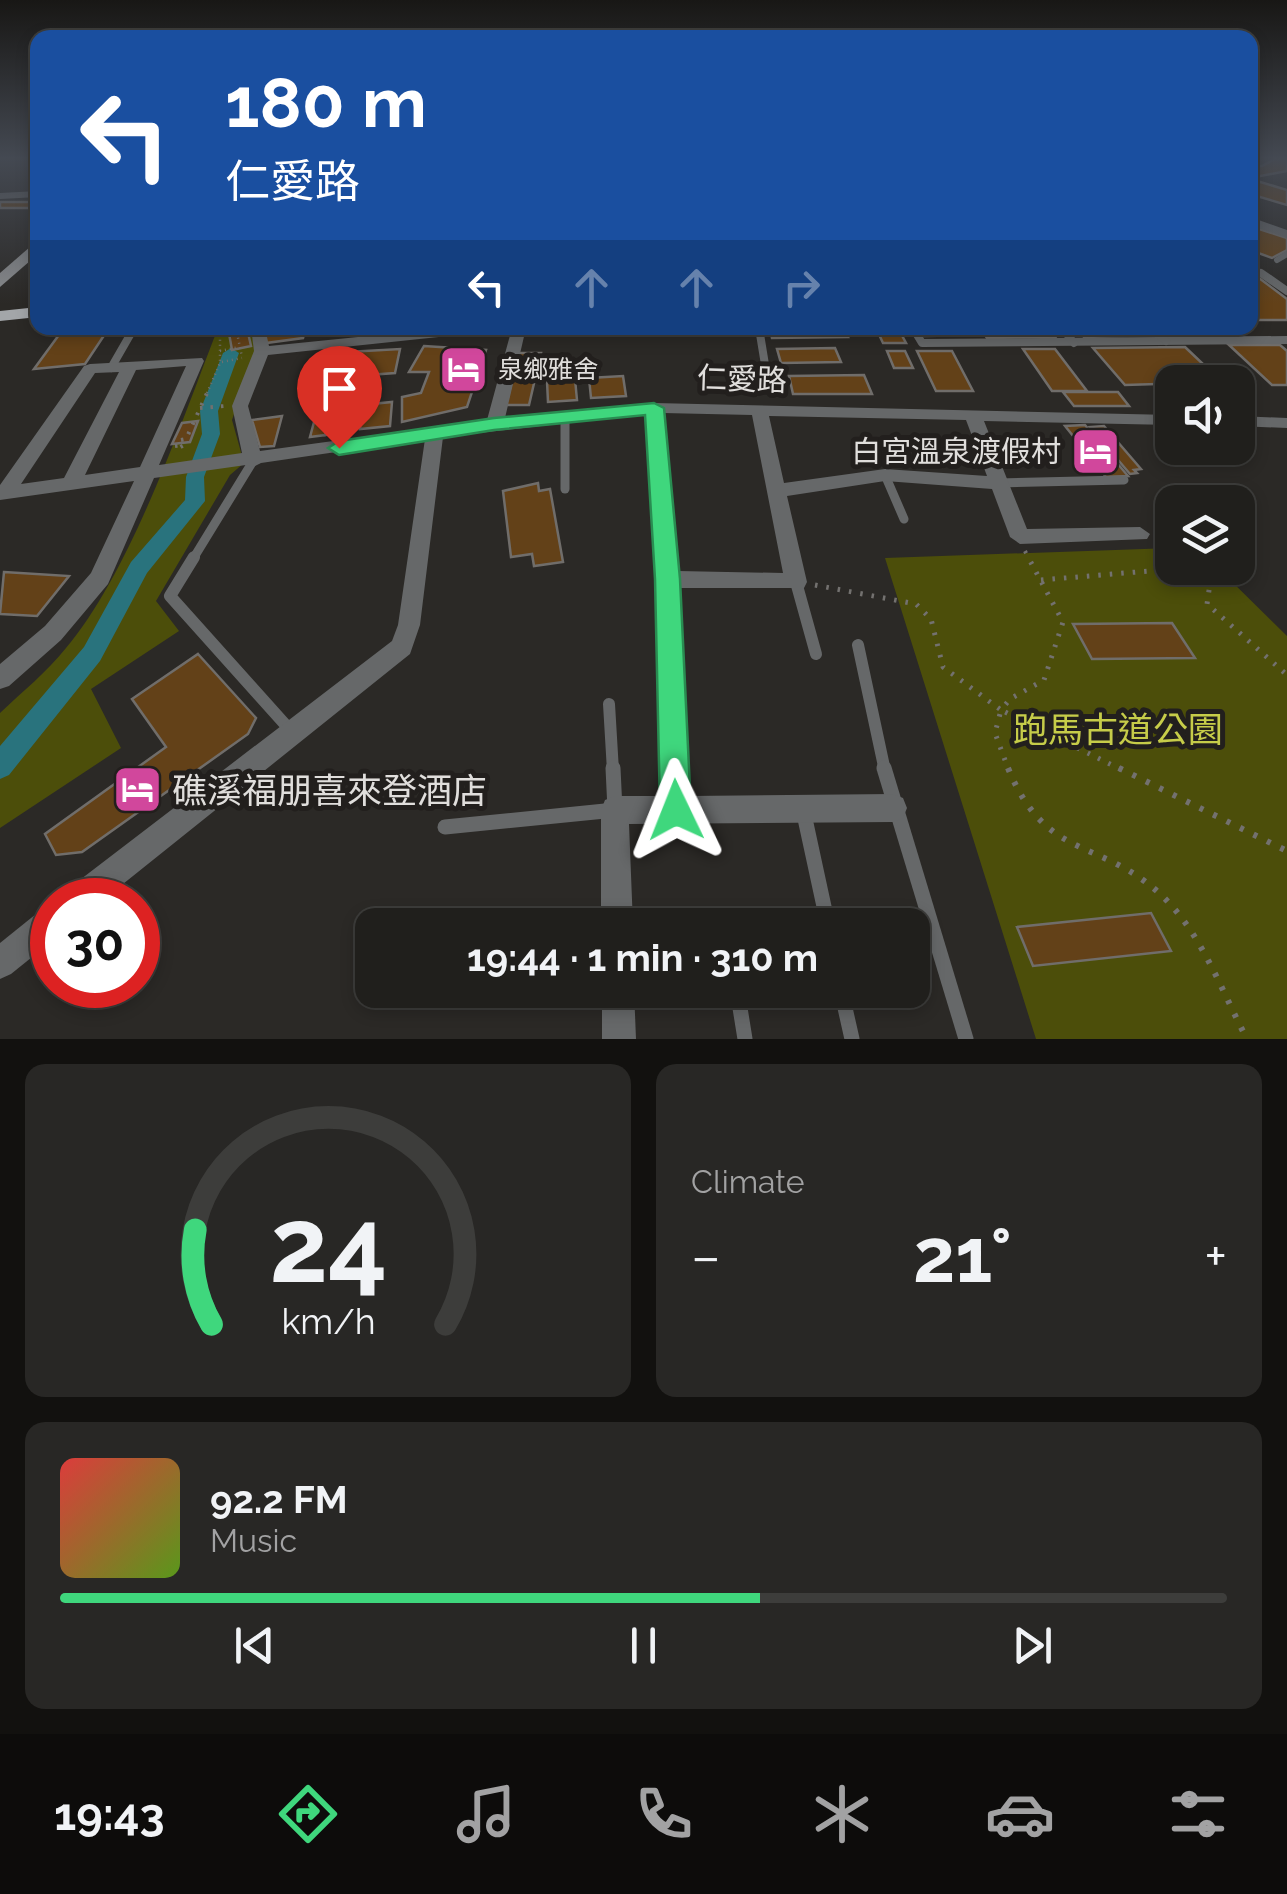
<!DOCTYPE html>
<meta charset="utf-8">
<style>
:root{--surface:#201f1c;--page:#282725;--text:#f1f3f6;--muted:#a2a2a3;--line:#3d3d3b;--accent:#3fd77d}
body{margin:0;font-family:Raleway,"Noto Sans TC",sans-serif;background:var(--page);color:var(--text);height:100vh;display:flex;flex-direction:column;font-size:38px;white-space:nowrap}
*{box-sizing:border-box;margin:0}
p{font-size:32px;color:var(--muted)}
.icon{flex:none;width:55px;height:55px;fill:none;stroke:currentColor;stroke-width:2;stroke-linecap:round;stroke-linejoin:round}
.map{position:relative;height:1039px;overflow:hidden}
.side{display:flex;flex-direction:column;gap:25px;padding:25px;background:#12110f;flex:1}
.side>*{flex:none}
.top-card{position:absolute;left:30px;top:30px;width:1228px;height:305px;border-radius:20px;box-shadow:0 5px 15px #0003,0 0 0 2px var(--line);background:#1a4fa0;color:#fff;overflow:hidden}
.controls{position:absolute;left:1155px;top:365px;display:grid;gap:20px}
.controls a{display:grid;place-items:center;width:100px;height:100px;border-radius:20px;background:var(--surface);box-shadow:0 5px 15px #0003,0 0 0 2px var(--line);font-size:50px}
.speed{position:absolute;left:30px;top:878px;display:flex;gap:20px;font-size:50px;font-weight:700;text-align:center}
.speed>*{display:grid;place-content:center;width:130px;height:130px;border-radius:50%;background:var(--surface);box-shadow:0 5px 15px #0003,0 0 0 2px var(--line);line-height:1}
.speed .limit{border:15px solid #d22;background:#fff;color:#111}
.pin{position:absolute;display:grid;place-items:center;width:85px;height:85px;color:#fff;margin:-102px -42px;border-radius:50% 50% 50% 0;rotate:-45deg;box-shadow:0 0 10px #0007}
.pin .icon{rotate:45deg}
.me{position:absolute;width:110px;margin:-55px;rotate:358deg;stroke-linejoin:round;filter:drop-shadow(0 0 8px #0008)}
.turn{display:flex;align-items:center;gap:35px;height:210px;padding:0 30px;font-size:45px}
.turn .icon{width:130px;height:130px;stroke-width:2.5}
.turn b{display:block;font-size:70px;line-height:85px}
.lanes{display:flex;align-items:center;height:95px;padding:0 30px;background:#0003;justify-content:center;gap:50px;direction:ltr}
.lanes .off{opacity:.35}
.big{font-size:75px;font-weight:700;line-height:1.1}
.side .card{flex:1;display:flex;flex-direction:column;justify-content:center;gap:15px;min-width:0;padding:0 35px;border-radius:20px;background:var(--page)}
.side .dial{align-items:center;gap:0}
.dial svg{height:260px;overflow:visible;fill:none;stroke:var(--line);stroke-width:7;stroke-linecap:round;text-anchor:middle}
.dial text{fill:var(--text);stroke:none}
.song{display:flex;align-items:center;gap:30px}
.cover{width:120px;height:120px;border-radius:15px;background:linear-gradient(135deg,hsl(0 70% 55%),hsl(90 70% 35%))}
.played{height:10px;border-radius:5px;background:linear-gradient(90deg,var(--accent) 60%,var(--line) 60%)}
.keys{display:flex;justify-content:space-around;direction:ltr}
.heat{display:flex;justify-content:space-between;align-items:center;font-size:55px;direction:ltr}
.side .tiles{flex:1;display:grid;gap:25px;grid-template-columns:1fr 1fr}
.card:last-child{grid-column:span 2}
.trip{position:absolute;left:355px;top:908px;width:575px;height:100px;border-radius:20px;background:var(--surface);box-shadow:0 5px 15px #0003,0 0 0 2px var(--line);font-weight:700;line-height:100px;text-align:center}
.tabs{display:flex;height:160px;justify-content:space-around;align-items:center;background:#0d0c0b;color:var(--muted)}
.tabs .icon{width:70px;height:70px}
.tabs .current{color:var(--accent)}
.tabs b{font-size:45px;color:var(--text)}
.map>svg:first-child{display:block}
</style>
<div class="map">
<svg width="1287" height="1039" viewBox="0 0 1287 1039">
<rect width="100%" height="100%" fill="#2b2926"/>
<g fill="#4c4e0a">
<path d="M218,328H251L255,351L232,420L244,463L230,475L156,601L179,631L91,689L121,748L0,828V713C22,692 47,672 66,648C131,571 181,423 218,328Z"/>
<polygon points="1172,548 1172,568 1218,568 1287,636 1287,1039 1036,1039 885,558"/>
</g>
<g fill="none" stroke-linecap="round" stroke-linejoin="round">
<polygon fill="#29737d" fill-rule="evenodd" points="231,348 239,353 218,411 220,434 204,477 205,501 147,573 100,661 9,775 0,779 0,746 84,647 131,562 185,500 186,477 202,434 200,411 223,353"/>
</g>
<g fill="#634118" stroke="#706d6a" stroke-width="2.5">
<polygon points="1275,159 1287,159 1287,171 1250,178 1250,165 1262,166"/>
<polygon points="1257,181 1287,190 1287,205 1250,194 1250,184"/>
<rect x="0" y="202" width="38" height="6"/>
<polygon points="1250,226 1287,238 1287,250 1272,258 1250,250"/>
<polygon points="1250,278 1259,278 1287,299 1287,320 1259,320 1250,313"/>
<polygon points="64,328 109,328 85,364 34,369"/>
<polygon points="228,328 247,328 251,346 232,350"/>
<polygon points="264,328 306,328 303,338 266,343"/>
<polygon points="770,328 844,328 848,337 772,338"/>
<polygon points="876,328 898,328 906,343 883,343"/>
<polygon points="919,328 974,328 979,335 924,336"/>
<polygon points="980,328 1048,328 1055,337 987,338"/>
<polygon points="1076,328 1144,328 1152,335 1084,337"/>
<polygon points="1163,328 1211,328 1218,334 1170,335"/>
<polygon points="1229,345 1280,345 1287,351 1287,385 1272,385"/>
<polygon points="424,346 486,350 467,407 402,422 402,397 421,393 429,372 409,372"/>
<polygon points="1185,347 1222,382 1125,385 1093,348"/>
<polygon points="835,348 841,362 781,363 777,349"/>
<polygon points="400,349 395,373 340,377 347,352"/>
<polygon points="1023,349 1055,349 1087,391 1052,391"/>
<polygon points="887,351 905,351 913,368 894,368"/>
<polygon points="917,351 952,351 973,391 936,391"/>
<polygon points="347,352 340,377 328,378 335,354"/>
<polygon points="519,353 541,353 529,405 506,405"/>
<polygon points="864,375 872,394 793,394 789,376"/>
<polygon points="623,376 626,396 591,398 589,378"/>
<polygon points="575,379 577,400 548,402 547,381"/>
<polygon points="1063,392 1118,392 1129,406 1074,406"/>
<polygon points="358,397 351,432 325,435 334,399"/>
<polygon points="334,399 325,435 310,437 320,400"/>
<polygon points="392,402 390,426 360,429 362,405"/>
<polygon points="282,416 274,446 260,447 252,420"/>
<polygon points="198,421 190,442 172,444 182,423"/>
<polygon points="1085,425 1128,476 1106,477 1065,426"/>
<polygon points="1104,426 1141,469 1134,470 1137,473 1130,474 1090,427"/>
<polygon points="538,483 539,491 550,489 563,562 534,566 532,554 511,557 503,491"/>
<polygon points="4,572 69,576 37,616 0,614"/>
<polygon points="1172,623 1195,658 1092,659 1073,624"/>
<polygon points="198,654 256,718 248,734 82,852 56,855 45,834 166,747 132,699"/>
<polygon points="1151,913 1171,951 1033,966 1017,927"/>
</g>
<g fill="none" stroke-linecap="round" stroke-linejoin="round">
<g stroke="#73716f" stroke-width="2.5" stroke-dasharray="1 4" stroke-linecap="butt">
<polyline points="236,328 242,357"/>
<polyline points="220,351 239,347"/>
<polyline points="222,362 242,358"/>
<polyline points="207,393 220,363 220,328"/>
</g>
<g stroke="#73716f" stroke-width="4" stroke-dasharray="2.5 8" stroke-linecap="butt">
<polyline points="200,408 225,406"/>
<polyline points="181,440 186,439 208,391"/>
<polyline points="175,446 184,445 175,450"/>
<polyline points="1025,551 1029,559"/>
</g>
<g stroke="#73716f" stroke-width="5" stroke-dasharray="2.5 9" stroke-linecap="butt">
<polyline points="1041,580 1161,570 1211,577 1207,604 1287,675"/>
<polyline points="815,585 916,604 931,619 943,667 1001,710 1010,699 1044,680 1063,622 1028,557"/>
<polyline points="1009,771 995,733 1001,710 1124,771"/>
</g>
<g stroke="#73716f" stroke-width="6" stroke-dasharray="4 11" stroke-linecap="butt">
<path d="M1008,768C1046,861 1099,838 1159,893C1201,931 1221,990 1247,1039"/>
<polyline points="1119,768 1287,851"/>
</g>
<polyline stroke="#666869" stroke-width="6" points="1277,260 1287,254"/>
<g stroke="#666869" stroke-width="8">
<polyline points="1261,273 1287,291"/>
<polyline points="759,328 768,383"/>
<polyline points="913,328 922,343 1287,340"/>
<polyline points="1062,328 1074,343"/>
<polyline points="1152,328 1166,341"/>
<polyline points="373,339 379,328"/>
<polyline points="111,368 134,328"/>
</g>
<g stroke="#666869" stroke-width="9">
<polyline points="565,416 565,489"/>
<polyline points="885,475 904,519"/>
<polyline points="998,483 1124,480"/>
<polyline points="193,559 253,461"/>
</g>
<g stroke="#666869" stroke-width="12">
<polyline points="194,557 170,596 291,731"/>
<polyline points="796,582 816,654"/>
<polyline points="858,645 885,771"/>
<polyline points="609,704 613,771"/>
</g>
<g stroke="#666869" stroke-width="15">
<polyline points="884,768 966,1039"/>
<polyline points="804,814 828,925"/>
<polyline points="445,827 615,810 613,768"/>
<polyline points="841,990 852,1039"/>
<polyline points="740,1008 745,1039"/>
</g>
<g fill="#666869" fill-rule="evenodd">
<polygon points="38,191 38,197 0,199 0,193"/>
<polygon points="1250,217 1287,230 1287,238 1250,225"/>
<path d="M251,328H265L269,346L447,328H493L486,332L268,355L248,406L260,451L487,420L512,328H526L505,418L654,403L1172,415V425L984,421L1027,529L1140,527L1150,534L1147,539L1020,544L1010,537L992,489L885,481L787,496L807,582L804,588H679L689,796L893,794L903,798L907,808L903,818L893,822L629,824L633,925H601V810L605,800L615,796H662L657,579L646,414L443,437L420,625L410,654L103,900H64L68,889L392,641L398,625L425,439L261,463L253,467L246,465L154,478L108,584L61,640L9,686L0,689V664L45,626L91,573L134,481L0,500V485L84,366L90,364L202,358L204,361L159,465L242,453L232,406L254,351ZM186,366L140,467L85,475L136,370ZM119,372L64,478L21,484L95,373ZM663,413L752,415L783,573L678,571ZM769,416L966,420L987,476L885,469L784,483Z"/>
<polygon points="1238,416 1287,418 1287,428 1238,426"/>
<polygon points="52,906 52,941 11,974 0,979 0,943 41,910"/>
<polygon points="602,990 634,990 636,1039 602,1039"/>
</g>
<polygon fill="#898b8d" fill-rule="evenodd" points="38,240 38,254 0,287 0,273"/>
<polygon fill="#a3a6a9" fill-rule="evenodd" points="38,307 38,317 0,321 0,311"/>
</g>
<linearGradient id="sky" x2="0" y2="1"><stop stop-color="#181715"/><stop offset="0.52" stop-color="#444952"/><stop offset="1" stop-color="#444952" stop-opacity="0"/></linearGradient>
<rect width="1287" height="304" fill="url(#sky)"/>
<polygon fill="#3fd77d" stroke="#298c51" stroke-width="2.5" points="654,403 664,408 680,579 691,810 687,821 676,826 664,821 660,810 655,579 645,415 494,430 339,455 328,448 339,441 494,418"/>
<defs>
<symbol id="hotel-square" viewBox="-11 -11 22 22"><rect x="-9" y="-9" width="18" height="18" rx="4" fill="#d1479c" stroke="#221f1d"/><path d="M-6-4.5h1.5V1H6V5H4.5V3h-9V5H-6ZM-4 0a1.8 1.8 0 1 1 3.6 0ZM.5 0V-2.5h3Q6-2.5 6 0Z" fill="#fff"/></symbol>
</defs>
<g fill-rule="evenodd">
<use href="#hotel-square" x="436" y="342" width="55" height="55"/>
<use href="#hotel-square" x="1068" y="424" width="55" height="55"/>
<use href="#hotel-square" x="110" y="762" width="55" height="55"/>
</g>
<g text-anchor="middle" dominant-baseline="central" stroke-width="10" stroke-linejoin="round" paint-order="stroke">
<g font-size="25" fill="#e0dedc" stroke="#221f1d" text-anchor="start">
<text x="498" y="369">泉鄉雅舍</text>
</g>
<g font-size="30" fill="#e0dedc" stroke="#221f1d">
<text transform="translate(742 379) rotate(2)">仁愛路</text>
</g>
<g font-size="30" fill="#e0dedc" stroke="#221f1d" text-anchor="end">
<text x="1061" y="451">白宮溫泉渡假村</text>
</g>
<g font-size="35" fill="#c6cc49" stroke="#221f1d">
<text x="1118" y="729">跑馬古道公園</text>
</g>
<g font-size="35" fill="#e0dedc" stroke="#221f1d" text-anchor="start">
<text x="172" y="790">礁溪福朋喜來登酒店</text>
</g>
</g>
</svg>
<div class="controls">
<a><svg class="icon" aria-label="sound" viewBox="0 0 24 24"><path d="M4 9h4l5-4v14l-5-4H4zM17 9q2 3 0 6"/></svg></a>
<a><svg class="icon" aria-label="layers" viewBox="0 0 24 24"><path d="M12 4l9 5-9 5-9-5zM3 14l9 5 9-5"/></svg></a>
</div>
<div class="speed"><div class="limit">30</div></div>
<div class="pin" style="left:339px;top:448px;background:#d93025"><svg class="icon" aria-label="arrive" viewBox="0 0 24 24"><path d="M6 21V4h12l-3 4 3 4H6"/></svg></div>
<svg class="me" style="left:676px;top:810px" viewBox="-20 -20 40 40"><path d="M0-17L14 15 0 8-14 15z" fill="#3fd77d" stroke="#fff" stroke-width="4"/></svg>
<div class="trip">19:44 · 1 min · 310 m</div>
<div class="top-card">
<div class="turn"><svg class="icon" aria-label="left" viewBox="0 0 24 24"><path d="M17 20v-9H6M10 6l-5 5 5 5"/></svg><div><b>180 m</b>仁愛路</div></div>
<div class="lanes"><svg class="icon" aria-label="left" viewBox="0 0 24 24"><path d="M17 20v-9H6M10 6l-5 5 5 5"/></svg><svg class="icon off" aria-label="ahead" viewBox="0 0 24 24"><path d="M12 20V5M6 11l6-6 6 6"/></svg><svg class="icon off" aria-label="ahead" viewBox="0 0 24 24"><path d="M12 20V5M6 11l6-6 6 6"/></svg><svg class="icon off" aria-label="right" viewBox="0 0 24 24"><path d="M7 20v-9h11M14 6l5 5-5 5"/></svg></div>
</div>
</div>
<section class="side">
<div class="tiles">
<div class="card dial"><svg viewBox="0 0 100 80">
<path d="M14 69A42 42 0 1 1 86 69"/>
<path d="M14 69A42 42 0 0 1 9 40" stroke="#3fd77d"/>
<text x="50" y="56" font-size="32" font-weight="700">24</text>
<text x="50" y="72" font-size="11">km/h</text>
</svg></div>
<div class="card"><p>Climate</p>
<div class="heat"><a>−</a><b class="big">21°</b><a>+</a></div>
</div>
<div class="card">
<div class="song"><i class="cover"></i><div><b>92.2 FM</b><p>Music</p></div></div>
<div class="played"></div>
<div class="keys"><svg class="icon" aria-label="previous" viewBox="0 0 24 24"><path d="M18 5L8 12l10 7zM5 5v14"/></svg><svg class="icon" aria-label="pause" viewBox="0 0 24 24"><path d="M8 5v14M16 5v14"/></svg><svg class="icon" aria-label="next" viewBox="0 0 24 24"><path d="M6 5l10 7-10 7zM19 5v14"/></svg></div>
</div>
</div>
</section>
<nav class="tabs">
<b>19:43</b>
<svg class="icon current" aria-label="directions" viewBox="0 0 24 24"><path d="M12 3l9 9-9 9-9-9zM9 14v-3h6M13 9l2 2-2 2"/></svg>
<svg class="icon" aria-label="music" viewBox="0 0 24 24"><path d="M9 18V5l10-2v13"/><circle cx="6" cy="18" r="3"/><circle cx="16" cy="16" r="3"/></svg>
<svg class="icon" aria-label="phone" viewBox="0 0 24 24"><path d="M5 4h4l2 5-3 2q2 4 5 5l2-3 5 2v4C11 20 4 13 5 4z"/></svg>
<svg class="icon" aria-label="climate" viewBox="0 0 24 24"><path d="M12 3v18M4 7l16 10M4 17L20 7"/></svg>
<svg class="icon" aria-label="car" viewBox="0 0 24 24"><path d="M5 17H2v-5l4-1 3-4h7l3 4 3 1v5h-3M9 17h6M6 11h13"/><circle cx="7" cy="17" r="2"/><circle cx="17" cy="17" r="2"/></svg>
<svg class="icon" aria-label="filters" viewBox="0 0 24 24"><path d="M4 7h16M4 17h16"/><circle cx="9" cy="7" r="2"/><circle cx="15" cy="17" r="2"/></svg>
</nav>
